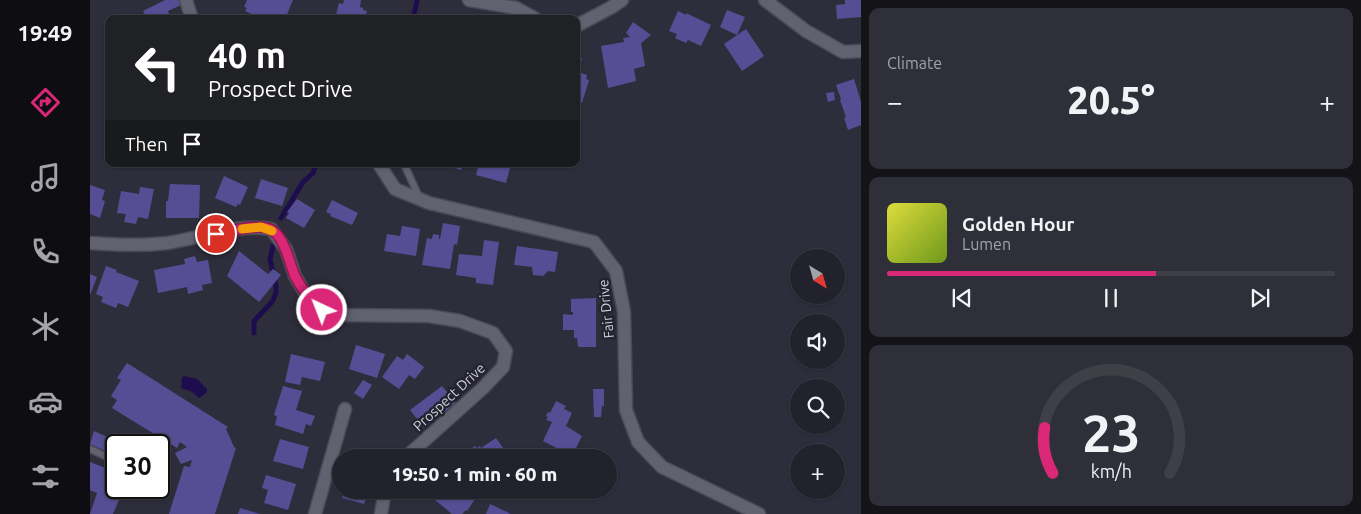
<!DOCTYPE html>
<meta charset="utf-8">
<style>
:root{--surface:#22222c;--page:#2e2f38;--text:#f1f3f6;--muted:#a2a4a9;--line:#3f3f48;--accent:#db2777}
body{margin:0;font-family:Ubuntu,sans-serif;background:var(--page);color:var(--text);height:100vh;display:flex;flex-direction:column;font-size:19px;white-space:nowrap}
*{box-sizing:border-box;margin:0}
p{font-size:16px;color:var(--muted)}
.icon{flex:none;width:28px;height:28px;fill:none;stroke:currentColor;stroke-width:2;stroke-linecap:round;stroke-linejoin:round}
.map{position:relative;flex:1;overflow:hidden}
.sheet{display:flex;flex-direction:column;gap:8px;padding:8px;background:#131318;width:500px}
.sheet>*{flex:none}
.hud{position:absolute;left:15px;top:15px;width:475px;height:152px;border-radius:10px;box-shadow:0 1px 4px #0004,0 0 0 1px var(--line);background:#202124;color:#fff;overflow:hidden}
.needle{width:32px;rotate:143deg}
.buttons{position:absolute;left:700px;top:249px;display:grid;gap:10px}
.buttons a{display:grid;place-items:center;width:55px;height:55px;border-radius:50%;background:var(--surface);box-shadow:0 1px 4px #0004,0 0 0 1px var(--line);font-size:25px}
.speed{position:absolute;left:15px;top:434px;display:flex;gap:10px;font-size:25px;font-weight:700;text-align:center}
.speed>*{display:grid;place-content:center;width:65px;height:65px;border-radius:50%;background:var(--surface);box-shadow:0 1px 4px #0004,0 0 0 1px var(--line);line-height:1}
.speed .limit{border:2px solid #111;border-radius:8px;background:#fff;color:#111}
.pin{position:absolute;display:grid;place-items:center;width:42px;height:42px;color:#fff;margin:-21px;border:2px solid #fff;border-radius:50%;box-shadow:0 1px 5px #0007}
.me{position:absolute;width:55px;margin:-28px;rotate:317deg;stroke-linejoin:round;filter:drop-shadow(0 0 4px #0008)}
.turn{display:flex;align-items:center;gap:18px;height:105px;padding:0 20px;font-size:22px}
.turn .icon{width:65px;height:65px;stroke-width:2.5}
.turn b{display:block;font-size:35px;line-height:42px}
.then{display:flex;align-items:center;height:48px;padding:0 20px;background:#0003;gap:10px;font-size:19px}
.big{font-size:38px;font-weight:800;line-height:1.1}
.sheet .card{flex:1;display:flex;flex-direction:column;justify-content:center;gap:8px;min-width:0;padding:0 18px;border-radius:10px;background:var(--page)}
.sheet .dial{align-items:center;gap:0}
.dial svg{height:130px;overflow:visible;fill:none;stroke:var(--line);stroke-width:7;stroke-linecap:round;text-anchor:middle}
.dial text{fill:var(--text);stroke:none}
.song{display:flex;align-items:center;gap:15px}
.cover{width:60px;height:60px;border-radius:8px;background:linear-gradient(135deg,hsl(60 70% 55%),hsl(80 70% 35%))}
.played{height:5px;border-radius:2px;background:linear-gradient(90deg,var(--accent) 60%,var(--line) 60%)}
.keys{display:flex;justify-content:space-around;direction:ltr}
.heat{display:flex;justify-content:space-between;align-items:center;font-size:28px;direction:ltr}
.trip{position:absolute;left:242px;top:449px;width:285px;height:50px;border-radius:25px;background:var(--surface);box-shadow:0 1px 4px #0004,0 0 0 1px var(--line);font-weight:800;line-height:50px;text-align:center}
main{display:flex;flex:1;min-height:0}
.dock{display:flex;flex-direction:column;width:90px;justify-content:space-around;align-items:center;background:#0e0e12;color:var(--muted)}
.dock .icon{width:35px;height:35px}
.dock .current{color:var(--accent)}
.dock b{font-size:22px;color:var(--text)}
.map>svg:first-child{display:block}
</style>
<main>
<nav class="dock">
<b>19:49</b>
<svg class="icon current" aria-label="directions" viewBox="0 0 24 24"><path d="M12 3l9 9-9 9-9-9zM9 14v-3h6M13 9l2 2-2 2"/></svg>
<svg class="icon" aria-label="music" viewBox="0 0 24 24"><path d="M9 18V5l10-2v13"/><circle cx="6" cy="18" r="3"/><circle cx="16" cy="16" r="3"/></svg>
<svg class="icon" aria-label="phone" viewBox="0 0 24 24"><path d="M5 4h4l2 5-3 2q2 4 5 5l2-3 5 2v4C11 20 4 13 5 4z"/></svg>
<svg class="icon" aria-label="climate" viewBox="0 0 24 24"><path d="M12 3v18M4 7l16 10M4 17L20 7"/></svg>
<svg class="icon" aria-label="car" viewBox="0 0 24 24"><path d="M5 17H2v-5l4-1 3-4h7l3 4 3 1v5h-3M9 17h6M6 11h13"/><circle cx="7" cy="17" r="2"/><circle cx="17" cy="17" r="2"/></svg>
<svg class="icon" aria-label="filters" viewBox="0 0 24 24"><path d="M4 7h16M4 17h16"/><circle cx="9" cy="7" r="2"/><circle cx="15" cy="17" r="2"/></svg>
</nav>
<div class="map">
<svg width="771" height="514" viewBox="0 0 771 514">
<rect width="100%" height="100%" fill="#2e2d3b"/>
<path fill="#1e0d4e" d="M94,376L107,379L117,389V392L110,398C106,397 104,392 100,391C97,389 94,390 91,388L92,378Z"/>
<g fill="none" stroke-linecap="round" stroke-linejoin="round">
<g stroke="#1e0d4e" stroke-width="5">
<polyline points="323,19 327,1"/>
<polyline points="191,218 213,182 223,173 225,167 228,164"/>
<polyline points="164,333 164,321 182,302 186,293 186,286 180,259 183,246"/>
</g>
</g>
<g fill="#564e94">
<polygon points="75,0 89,0 91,5 78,11 81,19 57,19 53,11"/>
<polygon points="157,0 203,0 195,19 173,19 155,11 157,8 154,7"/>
<polygon points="254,0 271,0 270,7 273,8 273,10 277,11 276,15 283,16 282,19 245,19 249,3 253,4"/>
<polygon points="755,0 771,0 771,17 747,19 746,5 755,4"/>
<polygon points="637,10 655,17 647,35 630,27"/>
<polygon points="588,11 596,15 596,13 621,25 611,46 598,40 596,43 585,38 587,34 579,31"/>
<polygon points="295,14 306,19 292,19"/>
<polygon points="543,22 561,35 551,43 555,66 544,69 546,81 518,88 511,46 534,42 533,38 540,37 536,33"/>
<polygon points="656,29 674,56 652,71 634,44"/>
<polygon points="486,55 492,58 487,76 490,77 491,73 497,75 496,79 499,80 492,103 486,102"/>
<polygon points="764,79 771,102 771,125 758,130 754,118 756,117 750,100 751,99 746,85"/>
<polygon points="744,92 745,100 738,102 736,93"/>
<polygon points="352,164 373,164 371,170"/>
<polygon points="389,164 421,164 416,183 386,175"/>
<polygon points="134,176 158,187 150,205 148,204 146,207 125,198"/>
<polygon points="171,179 198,188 192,206 165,198"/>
<polygon points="80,184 110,185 109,218 76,218 76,201 78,201"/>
<polygon points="0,185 15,190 12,200 15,201 10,218 0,214"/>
<polygon points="50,187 64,189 58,219 48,217 46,224 34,222 36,214 27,213 31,191 49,194"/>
<polygon points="207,199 225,210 214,228 196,218 199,213 197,212"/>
<polygon points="242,200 268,213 262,225 240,216 241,214 236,212"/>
<polygon points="353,223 370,226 367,245 364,244 360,269 332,265 337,238 342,239 343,234 349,235 349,239 350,239"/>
<polygon points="312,226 330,229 326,256 294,251 297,234 310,236"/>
<polygon points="394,240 409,242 403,285 386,283 386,278 366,275 369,254 392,256"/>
<polygon points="427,246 468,252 465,272 458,271 453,276 443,275 442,267 424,265"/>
<polygon points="149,251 178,274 183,269 191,275 169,302 137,276"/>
<polygon points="105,256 107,262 118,260 122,283 112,285 113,290 98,294 97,287 68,293 64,270 95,264 94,259"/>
<polygon points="16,266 27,270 26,272 49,281 38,307 28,303 26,308 11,302 13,297 6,294"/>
<polygon points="0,274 7,277 0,295"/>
<polygon points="506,298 506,347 488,347 487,338 484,338 484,330 473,330 473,314 483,315 483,312 481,312 481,299"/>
<polygon points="266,345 295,354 287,378 259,369"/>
<polygon points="201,354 235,362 230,381 212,377 210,385 195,382"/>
<polygon points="317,354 334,367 325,379 319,375 309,389 292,377 307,356 313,360"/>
<polygon points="37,363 138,427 136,429 144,447 146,448 125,514 79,514 94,466 100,467 102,460 91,464 85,453 97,447 90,442 87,448 22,408 27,400 21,396 31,380 27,378"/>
<polygon points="273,380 282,385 273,399 264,393"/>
<polygon points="193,386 212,391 206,410 225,416 221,426 216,424 213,434 185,425 187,416 184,415"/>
<polygon points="352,386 366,403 334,428 320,410"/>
<polygon points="503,389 514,389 514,406 512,406 511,417 504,417"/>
<polygon points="466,401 476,406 474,409 482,413 476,426 492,436 482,456 453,441 462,422 456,420 458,417 456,416 458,412 460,413"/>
<polygon points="4,431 35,445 26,445 26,456 0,444"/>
<polygon points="406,438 419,456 417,458 374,458 377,456 375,453 385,446 387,448 390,446 391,448"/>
<polygon points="190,439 219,447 213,469 183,461"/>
<polygon points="0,462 26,472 26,488 34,488 23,514 0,514 7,493 0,490"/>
<polygon points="176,475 206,484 198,510 174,503 178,490 172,488"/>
<polygon points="255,490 279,490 274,504 252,498"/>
<polygon points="343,490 380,490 387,496 377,511 376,510 372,514 362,514 339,495"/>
<polygon points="400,504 421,514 396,514"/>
<polygon points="150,508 170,514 148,514"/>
</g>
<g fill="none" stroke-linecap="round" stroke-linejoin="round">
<defs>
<g id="lane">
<polyline points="314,164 330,199"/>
<polyline points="0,449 26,461"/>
</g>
<g id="street">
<polyline points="96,0 102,19"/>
<polyline points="379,0 426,8 446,19"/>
<polyline points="675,0 716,31 753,52 771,51"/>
<polyline points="486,26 522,7 532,0"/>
<polyline points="289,164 305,189 339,203 504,242 526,271 534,312 536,410 548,442 572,467 669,514"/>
<path d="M0,243C25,245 52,246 77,243C111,238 147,223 181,229L196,249L205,276L218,298L232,310L249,315L339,316L370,321L403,333L416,351L413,367L393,388L315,458"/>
<polyline points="225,514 255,409"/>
<polyline points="291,514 295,490"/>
</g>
</defs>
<use href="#lane" stroke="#4a4a56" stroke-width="9"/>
<use href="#street" stroke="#4a4a56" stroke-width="15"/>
<use href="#lane" stroke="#616170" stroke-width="6"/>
<use href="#street" stroke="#616170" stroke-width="12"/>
</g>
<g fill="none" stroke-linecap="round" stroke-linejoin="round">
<defs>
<path id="route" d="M126,234C138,231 168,224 180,229C195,236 199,263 205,276C212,290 221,300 232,310"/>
</defs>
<use href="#route" stroke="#8e194d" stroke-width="12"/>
<use href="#route" stroke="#db2777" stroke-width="9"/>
<polyline stroke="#f59e0b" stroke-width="9" points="152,229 171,227 182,231"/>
</g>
<g text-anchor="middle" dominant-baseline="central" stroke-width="5" stroke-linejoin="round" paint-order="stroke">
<g font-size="14" fill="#d1d1da" stroke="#242330">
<text transform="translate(516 309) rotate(-96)">Fair Drive</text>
<text transform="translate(359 397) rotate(-43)">Prospect Drive</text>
</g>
</g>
</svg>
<div class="buttons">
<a><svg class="needle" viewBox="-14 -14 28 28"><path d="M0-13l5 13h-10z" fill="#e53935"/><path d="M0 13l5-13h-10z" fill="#a2a4a9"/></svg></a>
<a><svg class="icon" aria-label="sound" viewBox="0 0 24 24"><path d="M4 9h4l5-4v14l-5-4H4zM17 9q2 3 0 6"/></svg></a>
<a><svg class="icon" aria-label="search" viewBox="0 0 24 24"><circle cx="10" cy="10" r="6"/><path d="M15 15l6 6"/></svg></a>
<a>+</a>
</div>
<div class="speed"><div class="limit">30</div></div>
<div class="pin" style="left:126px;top:234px;background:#d93025"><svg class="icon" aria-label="arrive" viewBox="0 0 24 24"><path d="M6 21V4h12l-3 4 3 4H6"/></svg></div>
<svg class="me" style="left:232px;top:310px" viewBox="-20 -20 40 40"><circle r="17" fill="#db2777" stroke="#fff" stroke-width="3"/><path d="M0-11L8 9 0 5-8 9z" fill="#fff"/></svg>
<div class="trip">19:50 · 1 min · 60 m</div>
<div class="hud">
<div class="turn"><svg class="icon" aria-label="left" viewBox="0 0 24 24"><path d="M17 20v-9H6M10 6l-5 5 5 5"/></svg><div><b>40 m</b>Prospect Drive</div></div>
<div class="then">Then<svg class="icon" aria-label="arrive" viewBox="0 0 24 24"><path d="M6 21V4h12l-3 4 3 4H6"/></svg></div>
</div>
</div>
<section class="sheet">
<div class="card"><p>Climate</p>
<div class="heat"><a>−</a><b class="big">20.5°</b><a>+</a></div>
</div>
<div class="card">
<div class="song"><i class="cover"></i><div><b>Golden Hour</b><p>Lumen</p></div></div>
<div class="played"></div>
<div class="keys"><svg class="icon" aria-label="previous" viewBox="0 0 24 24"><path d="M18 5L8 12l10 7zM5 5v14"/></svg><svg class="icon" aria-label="pause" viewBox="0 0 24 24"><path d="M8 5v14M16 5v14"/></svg><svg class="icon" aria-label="next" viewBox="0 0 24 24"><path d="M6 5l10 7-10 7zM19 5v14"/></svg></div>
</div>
<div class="card dial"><svg viewBox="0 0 100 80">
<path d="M14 69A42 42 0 1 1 86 69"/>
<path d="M14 69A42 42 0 0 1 9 41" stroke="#db2777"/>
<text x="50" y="56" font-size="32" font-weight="700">23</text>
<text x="50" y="72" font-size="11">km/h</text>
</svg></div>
</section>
</main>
